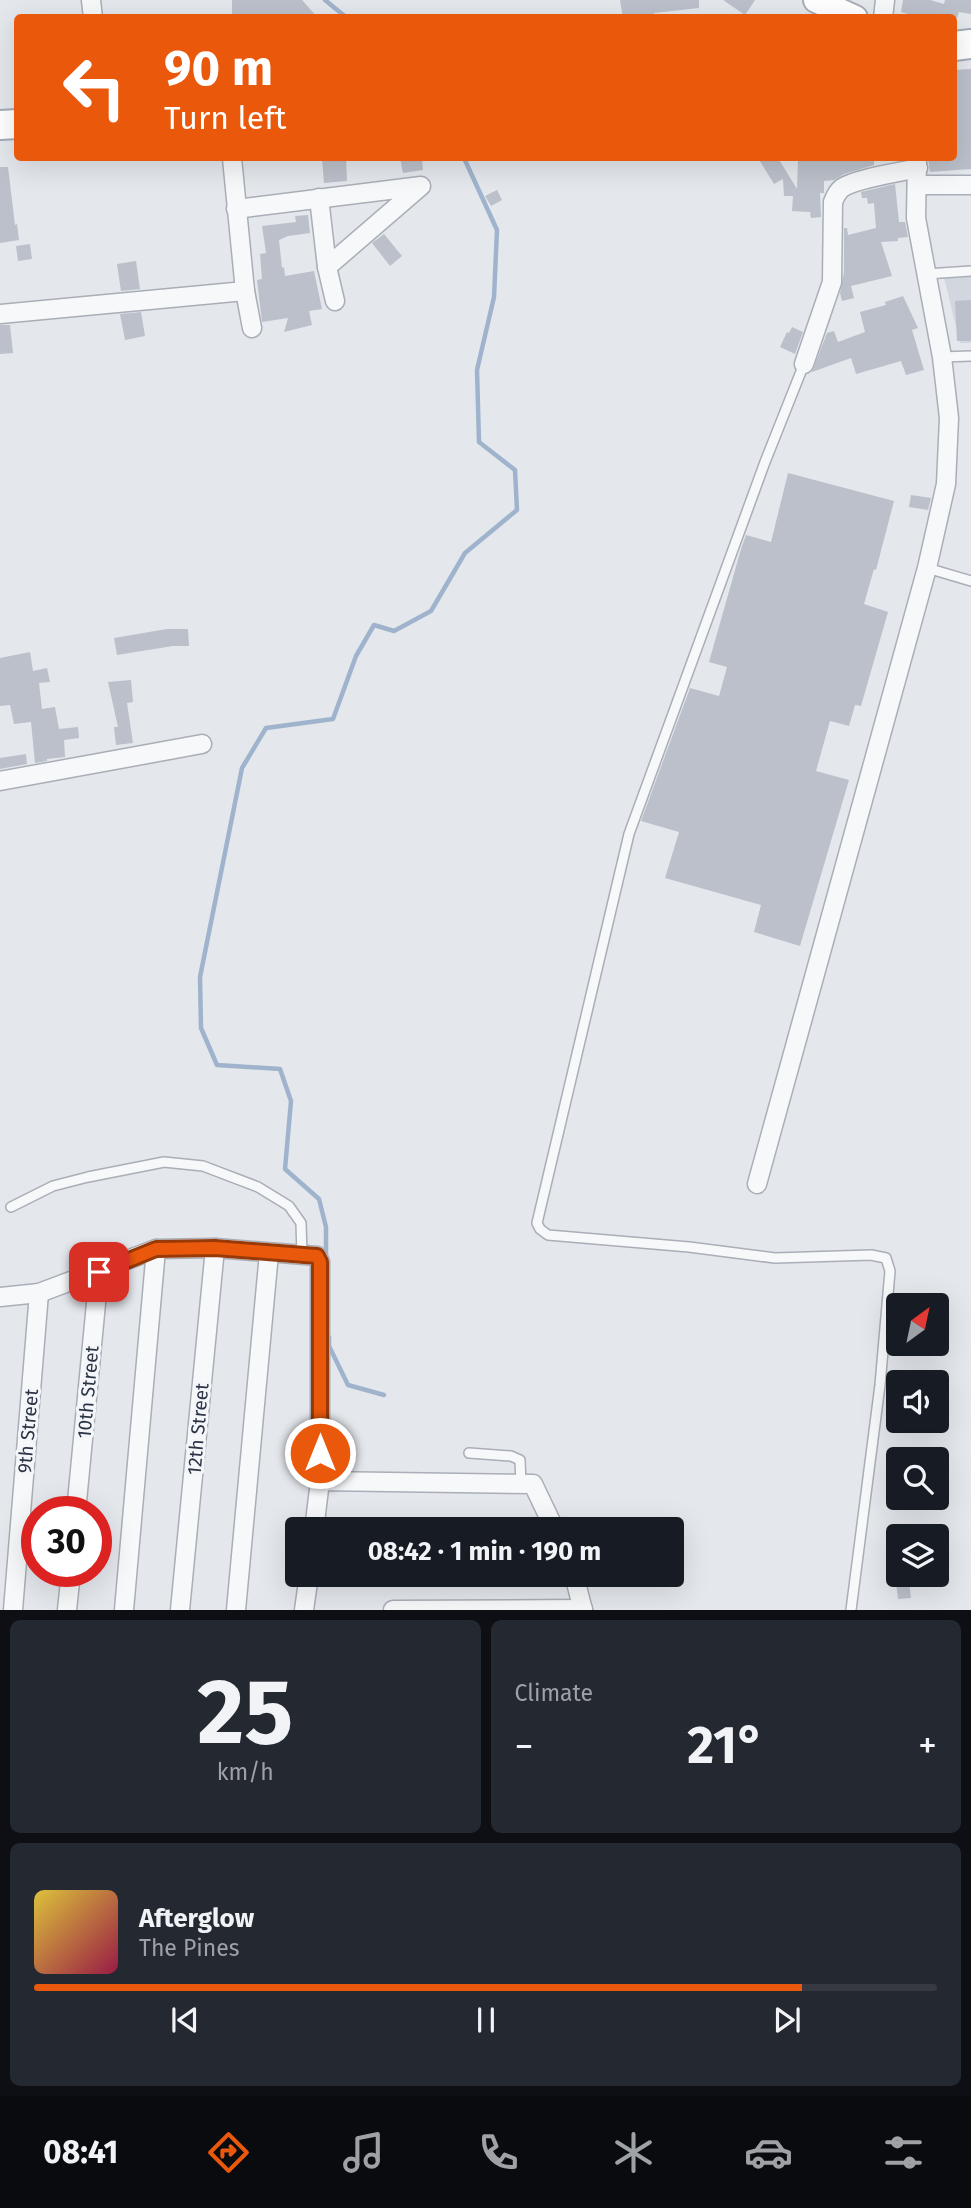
<!DOCTYPE html>
<meta charset="utf-8">
<style>
:root{--surface:#171b24;--page:#242831;--text:#f1f3f6;--muted:#9ea1a6;--line:#363941;--accent:#ea580c}
body{margin:0;font-family:"Fira Sans",sans-serif;background:var(--page);color:var(--text);height:100vh;display:flex;flex-direction:column;font-size:26px;white-space:nowrap}
*{box-sizing:border-box;margin:0}
p{font-size:23px;color:var(--muted)}
.icon{flex:none;width:38px;height:38px;fill:none;stroke:currentColor;stroke-width:2;stroke-linecap:round;stroke-linejoin:round}
.map{position:relative;height:1610px;overflow:hidden}
.details{display:flex;flex-direction:column;gap:10px;padding:10px;background:#0d0f14;flex:1}
.details>*{flex:none}
.banner{position:absolute;left:14px;top:14px;width:943px;height:147px;border-radius:7px;box-shadow:0 7px 28px #0002;background:#ea580c;color:#fff;overflow:hidden}
.needle{width:46px;rotate:33deg}
.buttons{position:absolute;left:886px;top:1293px;display:grid;gap:14px}
.buttons a{display:grid;place-items:center;width:63px;height:63px;border-radius:7px;background:var(--surface);box-shadow:0 7px 28px #0002;font-size:35px}
.speed{position:absolute;left:21px;top:1496px;display:flex;gap:14px;font-size:35px;font-weight:700;text-align:center}
.speed>*{display:grid;place-content:center;width:91px;height:91px;border-radius:50%;background:var(--surface);box-shadow:0 7px 28px #0002;line-height:1}
.speed .limit{border:10px solid #d22;background:#fff;color:#111}
.pin{position:absolute;display:grid;place-items:center;width:60px;height:60px;color:#fff;margin:-30px;border-radius:14px;box-shadow:0 4px 10px #0006}
.me{position:absolute;width:77px;margin:-38px;rotate:0deg;stroke-linejoin:round;filter:drop-shadow(0 0 5px #0008)}
.turn{display:flex;align-items:center;gap:24px;height:147px;padding:0 35px;font-size:32px}
.turn .icon{width:91px;height:91px;stroke-width:2.5}
.turn b{display:block;font-size:49px;line-height:60px}
.big{font-size:52px;font-weight:700;line-height:1.1}
.details .widget{flex:1;display:flex;flex-direction:column;justify-content:center;gap:10px;min-width:0;padding:0 24px;border-radius:10px;background:var(--page)}
.details .dial{align-items:center;gap:0}
.dial b{font-size:91px;line-height:1}
.song{display:flex;align-items:center;gap:21px}
.cover{width:84px;height:84px;border-radius:10px;background:linear-gradient(135deg,hsl(50 70% 55%),hsl(340 70% 35%))}
.played{height:7px;border-radius:4px;background:linear-gradient(90deg,var(--accent) 85%,var(--line) 85%)}
.keys{display:flex;justify-content:space-around;direction:ltr}
.heat{display:flex;justify-content:space-between;align-items:center;font-size:38px;direction:ltr}
.details .tiles{flex:1;display:grid;gap:10px;grid-template-columns:1fr 1fr}
.widget:last-child{grid-column:span 2}
.trip{position:absolute;left:285px;top:1517px;width:399px;height:70px;border-radius:7px;background:var(--surface);box-shadow:0 7px 28px #0002;font-weight:700;line-height:70px;text-align:center}
.menu{display:flex;height:112px;justify-content:space-around;align-items:center;background:#090b0e;color:var(--muted)}
.menu .icon{width:49px;height:49px}
.menu .on{color:var(--accent)}
.menu b{font-size:32px;color:var(--text)}
.map>svg:first-child{display:block}
</style>
<div class="map">
<svg width="971" height="1610" viewBox="0 0 971 1610">
<rect width="100%" height="100%" fill="#e4e7ec"/>
<polygon fill="#d2d6de" points="971,272 971,343 960,343 943,273"/>
<g fill="none" stroke-linecap="round" stroke-linejoin="round">
<g stroke="#9fb4cc" stroke-width="4.5">
<polyline points="325,0 347,18"/>
<polyline points="326,1258 326,1227 319,1199 285,1169 291,1101 280,1069 217,1065 201,1028 200,977 242,768 266,728 333,719 356,656 374,625 394,631 431,611 465,553 517,510 515,470 479,442 477,370 494,297 497,230 464,158"/>
<polyline points="329,1337 329,1346 348,1385 384,1395"/>
</g>
</g>
<g fill="#bbc0ca">
<polygon points="232,0 302,0 318,18 232,18"/>
<polygon points="620,0 699,0 699,8 654,13 655,18 623,18"/>
<polygon points="723,0 755,0 745,15"/>
<polygon points="903,0 930,0 944,4 945,0 971,0 971,14 959,12 957,18 922,18 901,12"/>
<polygon points="971,69 971,169 930,172 928,158 954,158 954,70"/>
<polygon points="322,158 346,158 347,181 324,183"/>
<polygon points="400,158 422,158 423,170 403,173"/>
<polygon points="758,158 778,158 797,189 798,159 829,161 829,158 874,158 874,165 844,174 834,180 824,181 824,193 820,193 821,217 811,218 810,212 792,211 793,196 784,196 783,179 774,184"/>
<polygon points="0,167 8,167 15,225 17,224 19,240 0,243"/>
<polygon points="895,184 899,222 905,222 908,237 898,238 898,241 881,242 892,276 851,286 854,298 842,301 840,293 844,272 844,228 847,228 848,235 876,228 874,203 868,204 867,198 862,198 861,192"/>
<polygon points="497,190 502,200 491,206 485,196"/>
<polygon points="308,215 310,233 288,236 279,240 282,268 284,267 285,276 314,271 322,309 309,311 312,325 284,332 288,318 262,322 257,280 262,279 260,254 266,253 262,226 296,222 295,216"/>
<polygon points="384,234 402,256 390,266 372,243"/>
<polygon points="30,244 32,259 18,261 16,246"/>
<polygon points="136,261 140,289 121,291 117,264"/>
<polygon points="903,296 918,328 912,330 924,370 906,375 901,361 856,374 851,358 812,372 827,333 834,331 838,342 865,332 860,312 886,305 885,302"/>
<polygon points="971,300 971,341 957,341 955,301"/>
<polygon points="141,312 145,336 125,340 120,314"/>
<polygon points="0,325 10,325 13,353 0,354"/>
<polygon points="792,327 803,332 795,354 780,347 787,332 789,333"/>
<polygon points="788,473 894,501 876,570 874,569 864,604 888,612 861,706 855,705 849,726 830,721 816,771 849,780 800,946 754,932 761,905 665,878 679,832 641,821 690,688 719,696 727,667 709,662 741,549 746,535 771,542"/>
<polygon points="911,495 931,498 928,510 909,507"/>
<polygon points="167,629 188,629 189,646 173,646 117,655 114,638"/>
<polygon points="30,652 33,671 47,668 50,682 39,683 42,709 55,707 59,729 78,727 79,738 64,740 65,757 47,759 47,761 35,763 31,722 14,724 10,705 0,706 0,658"/>
<polygon points="131,680 133,702 127,703 133,743 116,745 114,727 118,727 108,682"/>
<polygon points="26,754 27,764 0,769 0,758"/>
<polygon points="909,1581 911,1598 898,1599 896,1583"/>
</g>
<g fill="none" stroke-linecap="round" stroke-linejoin="round">
<defs>
<g id="lane">
<polyline points="926,274 971,271"/>
<polyline points="942,357 971,356"/>
<polyline points="804,364 765,462 629,834 537,1223 540,1229 548,1235 689,1247 775,1258 871,1255 886,1258 890,1271 880,1385 851,1610"/>
<polyline points="927,568 971,581"/>
<polyline points="11,1207 53,1186 88,1177 164,1162 203,1166 258,1187 289,1206 301,1223 302,1255"/>
<polyline points="469,1453 511,1456 520,1460 521,1484"/>
</g>
<g id="street">
<polyline points="91,0 93,18"/>
<polyline points="883,18 885,0"/>
<polyline points="232,158 245,291 252,328"/>
<polyline points="917,185 971,185"/>
<polyline points="319,198 327,267 335,301"/>
<polyline points="236,209 421,186 327,267"/>
<polyline points="0,314 245,291"/>
<path d="M804,364L832,282L833,202C835,197 838,191 842,188C854,179 901,172 918,168"/>
<polyline points="0,781 202,744"/>
<polyline points="757,1184 927,568 946,484 949,418 942,357 916,218 917,158"/>
<polyline points="0,1297 39,1293 156,1249 215,1248 317,1256 320,1262 320,1481"/>
<polyline points="76,1512 99,1272"/>
<polyline points="314,1530 320,1481 533,1484 555,1530"/>
<polyline points="574,1575 583,1610"/>
<polyline points="13,1610 39,1293"/>
<polyline points="67,1610 71,1572"/>
<polyline points="124,1610 156,1249"/>
<polyline points="180,1610 215,1248"/>
<polyline points="236,1610 269,1253"/>
<polyline points="304,1610 309,1575"/>
<polyline points="393,1610 583,1609"/>
</g>
<polyline id="secondary" points="816,0 855,18"/>
<g id="primary">
<polyline points="954,46 971,44"/>
<polyline points="0,125 18,124"/>
</g>
</defs>
<use href="#lane" stroke="#a9aeb7" stroke-width="12"/>
<use href="#street" stroke="#a9aeb7" stroke-width="21"/>
<use href="#secondary" stroke="#a9aeb7" stroke-width="28"/>
<use href="#primary" stroke="#a3abb8" stroke-width="32"/>
<use href="#lane" stroke="#f7f8fa" stroke-width="9"/>
<use href="#street" stroke="#f7f8fa" stroke-width="18"/>
<use href="#secondary" stroke="#fff" stroke-width="24"/>
<use href="#primary" stroke="#fff" stroke-width="28"/>
</g>
<g fill="none" stroke-linecap="round" stroke-linejoin="round">
<defs>
<polyline id="route" points="99,1272 156,1249 215,1248 317,1256 320,1262 320,1453"/>
</defs>
<use href="#route" stroke="#983908" stroke-width="18"/>
<use href="#route" stroke="#ea580c" stroke-width="12"/>
</g>
<g text-anchor="middle" dominant-baseline="central" stroke-width="6" stroke-linejoin="round" paint-order="stroke">
<g font-size="19" fill="#2b3445" stroke="#f4f6f9">
<text transform="translate(88 1392) rotate(-85)">10th Street</text>
<text transform="translate(198 1429) rotate(-85)">12th Street</text>
<text transform="translate(28 1431) rotate(-85)">9th Street</text>
</g>
</g>
</svg>
<div class="buttons">
<a><svg class="needle" viewBox="-14 -14 28 28"><path d="M0-13l5 13h-10z" fill="#e53935"/><path d="M0 13l5-13h-10z" fill="#9ea1a6"/></svg></a>
<a><svg class="icon" aria-label="sound" viewBox="0 0 24 24"><path d="M4 9h4l5-4v14l-5-4H4zM17 9q2 3 0 6"/></svg></a>
<a><svg class="icon" aria-label="search" viewBox="0 0 24 24"><circle cx="10" cy="10" r="6"/><path d="M15 15l6 6"/></svg></a>
<a><svg class="icon" aria-label="layers" viewBox="0 0 24 24"><path d="M12 4l9 5-9 5-9-5zM3 14l9 5 9-5"/></svg></a>
</div>
<div class="speed"><div class="limit">30</div></div>
<div class="pin" style="left:99px;top:1272px;background:#d93025"><svg class="icon" aria-label="arrive" viewBox="0 0 24 24"><path d="M6 21V4h12l-3 4 3 4H6"/></svg></div>
<svg class="me" style="left:320px;top:1453px" viewBox="-20 -20 40 40"><circle r="17" fill="#ea580c" stroke="#fff" stroke-width="3"/><path d="M0-11L8 9 0 5-8 9z" fill="#fff"/></svg>
<div class="trip">08:42 · 1 min · 190 m</div>
<div class="banner">
<div class="turn"><svg class="icon" aria-label="left" viewBox="0 0 24 24"><path d="M17 20v-9H6M10 6l-5 5 5 5"/></svg><div><b>90 m</b>Turn left</div></div>
</div>
</div>
<section class="details">
<div class="tiles">
<div class="widget dial"><b>25</b><p>km/h</p></div>
<div class="widget"><p>Climate</p>
<div class="heat"><a>−</a><b class="big">21°</b><a>+</a></div>
</div>
<div class="widget">
<div class="song"><i class="cover"></i><div><b>Afterglow</b><p>The Pines</p></div></div>
<div class="played"></div>
<div class="keys"><svg class="icon" aria-label="previous" viewBox="0 0 24 24"><path d="M18 5L8 12l10 7zM5 5v14"/></svg><svg class="icon" aria-label="pause" viewBox="0 0 24 24"><path d="M8 5v14M16 5v14"/></svg><svg class="icon" aria-label="next" viewBox="0 0 24 24"><path d="M6 5l10 7-10 7zM19 5v14"/></svg></div>
</div>
</div>
</section>
<nav class="menu">
<b>08:41</b>
<svg class="icon on" aria-label="directions" viewBox="0 0 24 24"><path d="M12 3l9 9-9 9-9-9zM9 14v-3h6M13 9l2 2-2 2"/></svg>
<svg class="icon" aria-label="music" viewBox="0 0 24 24"><path d="M9 18V5l10-2v13"/><circle cx="6" cy="18" r="3"/><circle cx="16" cy="16" r="3"/></svg>
<svg class="icon" aria-label="phone" viewBox="0 0 24 24"><path d="M5 4h4l2 5-3 2q2 4 5 5l2-3 5 2v4C11 20 4 13 5 4z"/></svg>
<svg class="icon" aria-label="climate" viewBox="0 0 24 24"><path d="M12 3v18M4 7l16 10M4 17L20 7"/></svg>
<svg class="icon" aria-label="car" viewBox="0 0 24 24"><path d="M5 17H2v-5l4-1 3-4h7l3 4 3 1v5h-3M9 17h6M6 11h13"/><circle cx="7" cy="17" r="2"/><circle cx="17" cy="17" r="2"/></svg>
<svg class="icon" aria-label="filters" viewBox="0 0 24 24"><path d="M4 7h16M4 17h16"/><circle cx="9" cy="7" r="2"/><circle cx="15" cy="17" r="2"/></svg>
</nav>
